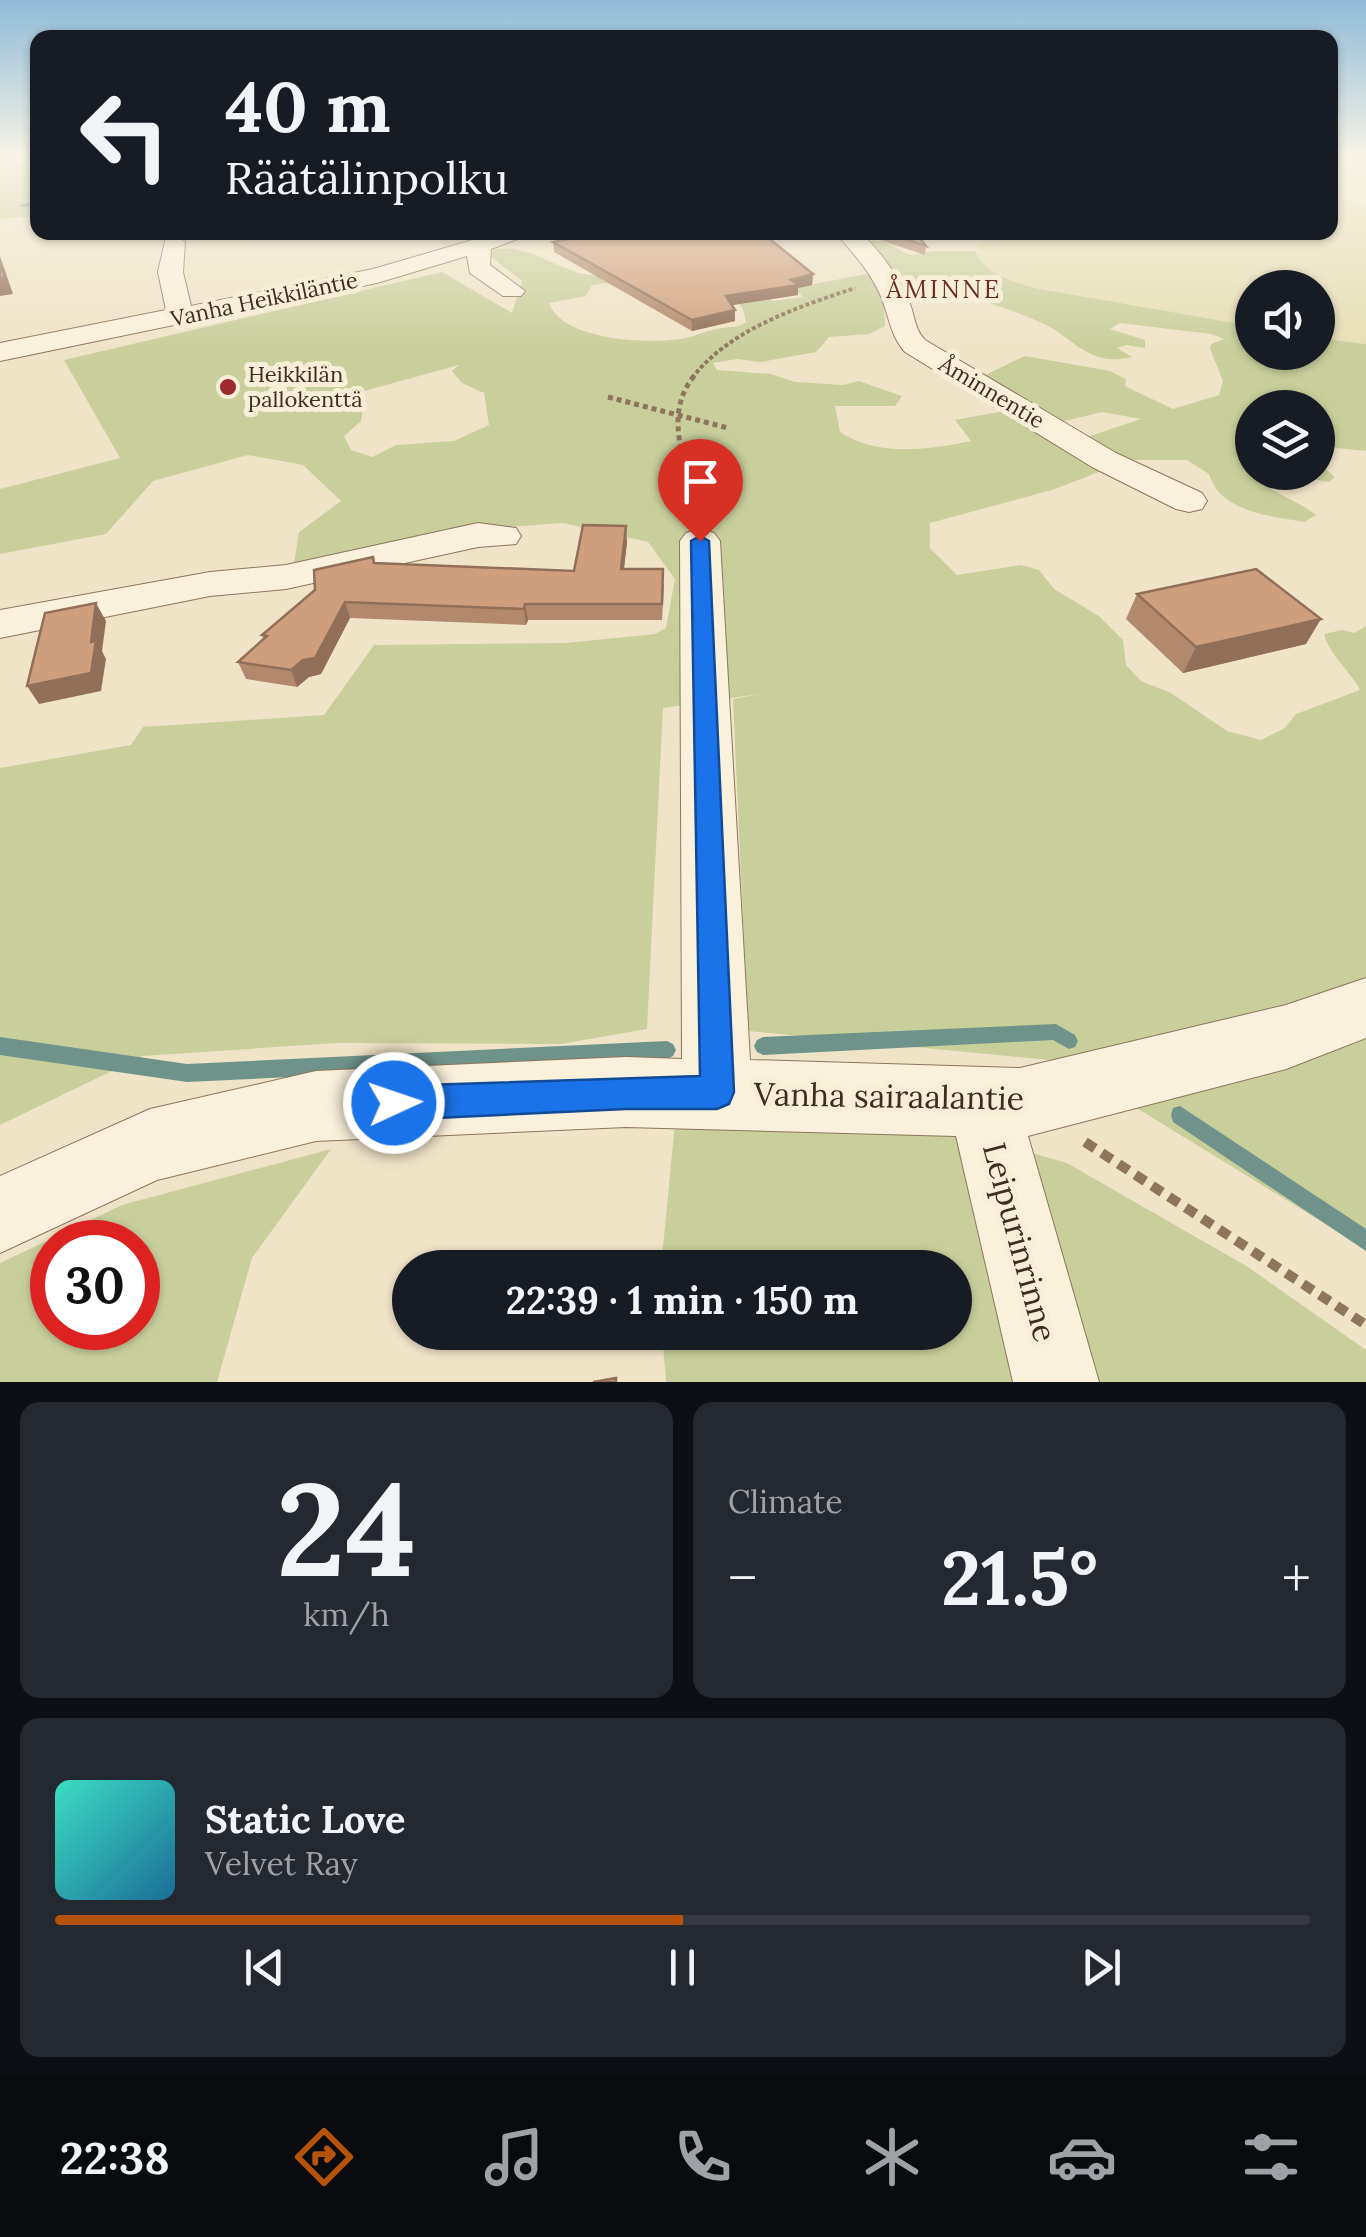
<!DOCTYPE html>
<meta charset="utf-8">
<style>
:root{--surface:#171b24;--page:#242831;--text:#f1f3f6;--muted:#9ea1a6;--line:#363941;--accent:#b45309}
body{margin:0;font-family:Lora,serif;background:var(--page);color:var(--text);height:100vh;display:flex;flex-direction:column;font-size:38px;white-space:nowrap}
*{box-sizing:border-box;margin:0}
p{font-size:32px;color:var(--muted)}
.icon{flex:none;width:55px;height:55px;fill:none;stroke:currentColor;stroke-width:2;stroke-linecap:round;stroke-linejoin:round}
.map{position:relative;height:1382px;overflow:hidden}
.panel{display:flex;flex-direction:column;gap:20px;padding:20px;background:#0d0f14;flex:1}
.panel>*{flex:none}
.hud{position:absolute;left:30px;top:30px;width:1308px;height:210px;border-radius:20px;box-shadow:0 2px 8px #0004;background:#171b24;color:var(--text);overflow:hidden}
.fabs{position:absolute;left:1235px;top:270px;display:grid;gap:20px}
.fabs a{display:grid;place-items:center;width:100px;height:100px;border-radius:50%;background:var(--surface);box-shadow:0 2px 8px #0004;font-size:50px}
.speed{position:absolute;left:30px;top:1220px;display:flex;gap:20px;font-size:50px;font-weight:700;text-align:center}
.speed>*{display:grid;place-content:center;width:130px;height:130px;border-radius:50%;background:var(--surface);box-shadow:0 2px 8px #0004;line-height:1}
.speed .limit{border:15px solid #d22;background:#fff;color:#111}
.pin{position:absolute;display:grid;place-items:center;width:85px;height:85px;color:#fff;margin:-102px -42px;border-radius:50% 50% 50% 0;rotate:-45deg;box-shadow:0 0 10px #0007}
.pin .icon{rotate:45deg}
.me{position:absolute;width:110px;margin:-55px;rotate:87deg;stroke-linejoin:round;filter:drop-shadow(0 0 8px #0008)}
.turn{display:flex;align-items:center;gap:35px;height:210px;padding:0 30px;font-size:45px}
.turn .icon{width:130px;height:130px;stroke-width:2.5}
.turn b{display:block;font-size:70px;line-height:85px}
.big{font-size:75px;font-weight:800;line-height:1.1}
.panel .tile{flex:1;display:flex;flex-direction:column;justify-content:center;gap:15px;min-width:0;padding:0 35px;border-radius:20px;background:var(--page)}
.panel .dial{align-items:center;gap:0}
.dial b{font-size:130px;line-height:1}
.song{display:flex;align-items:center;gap:30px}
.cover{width:120px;height:120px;border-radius:15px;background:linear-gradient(135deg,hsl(170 70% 55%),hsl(200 70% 35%))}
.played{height:10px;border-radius:5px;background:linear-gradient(90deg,var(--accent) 50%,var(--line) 50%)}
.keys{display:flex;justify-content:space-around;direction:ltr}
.heat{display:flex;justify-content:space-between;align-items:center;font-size:55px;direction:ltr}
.panel .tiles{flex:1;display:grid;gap:20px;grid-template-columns:1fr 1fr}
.tile:last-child{grid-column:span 2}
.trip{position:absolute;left:392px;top:1250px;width:580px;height:100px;border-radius:50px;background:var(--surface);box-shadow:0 2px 8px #0004;font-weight:800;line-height:100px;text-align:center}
.dock{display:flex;height:160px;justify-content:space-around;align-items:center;background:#090b0e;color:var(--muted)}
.dock .icon{width:70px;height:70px}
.dock .current{color:var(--accent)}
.dock b{font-size:45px;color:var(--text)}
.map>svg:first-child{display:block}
</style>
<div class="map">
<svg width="1366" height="1382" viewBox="0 0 1366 1382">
<rect width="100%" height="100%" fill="#f0e4c8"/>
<g fill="#e6deb5">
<polygon points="1330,156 1366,156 1366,188 1330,187"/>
<polygon points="1330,195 1366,207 1366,344 1318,338 1318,288 1252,288 1252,326 1034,288 1007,280 979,262 975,251 983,240 1020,233 1330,232"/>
</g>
<g fill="#c9cf9b" fill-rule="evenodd">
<polygon points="37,156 37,216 0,219 0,167"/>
<path d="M668,232L706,233L773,301L803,297L794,288L882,271L862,241H882L910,255L933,251H975C984,274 1012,281 1034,288L1252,326V352H1318V338L1366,344V451L1318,446V408H1252V472H1318V463L1335,477L1329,482L1277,473L1261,480C1278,497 1298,500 1316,515L1304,522C1270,516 1220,512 1209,474L1187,460H1120L1087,437L1141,419L1102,412L1057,423L981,377L1025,356L1110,371L1126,379L1125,386L1173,409L1219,395L1223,381L1210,349L1211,344L1224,339L1211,334L1120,323L1110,329L1145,340V348L1126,345L1117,348L1132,357C1091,367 1077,342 1048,326C1027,315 997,305 974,299C962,296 950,302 936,298V290L974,287L975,280L968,276L924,282L926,293L921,302L884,307L885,326L869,334L829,337L816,352L761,362L737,359L713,363L717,370L771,374L795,382L843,385L859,381L902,396L895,406H835L840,432C878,457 928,450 971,441L955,420L1004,411L1107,469L1052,490L930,523V548L957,575L1021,565L1039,570L1054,589L1099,616L1123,640L1126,665L1141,681L1171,693L1227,731L1261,740L1285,728L1296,714L1360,690C1350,670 1329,655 1324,634L1342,630L1354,633L1366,626V1249L1060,1061L748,1031L733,699L766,693L663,708L647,1029L561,1044L336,1043L143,1056L0,1125V768L131,745L143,727L324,715L374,645L565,643L655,634L666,628L675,579L648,542L563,523L478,529L293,570L299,532L341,501L303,465L248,455L153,481L106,534L0,554V489L120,458L64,360L442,272L512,313L522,281L490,256L493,250C525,242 554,268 584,274C609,279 605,271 629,287L606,283L592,285L586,296L549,303C562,341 651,345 686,338C696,336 705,331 716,329C727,326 737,329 746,322L743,309L734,297L664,234ZM459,365L452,371L462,383L484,393L489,425L454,441L396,445L372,457L351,450L344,436L361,421L363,409L295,410Z"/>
<polygon points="919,1121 1067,1163 1248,1267 1366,1350 1366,1382 666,1382 662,1333 955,1332 955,1268 661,1268 675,1123"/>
<path d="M331,1149L252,1258L217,1382H0V1263L122,1205ZM52,1242H138V1328H52Z"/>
</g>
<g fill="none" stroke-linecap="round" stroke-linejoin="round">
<g fill="#6f938a" fill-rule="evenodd">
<polygon points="38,201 38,205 22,207 19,205"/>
<polygon points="1056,1024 1075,1035 1078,1041 1075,1047 1069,1049 1053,1040 763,1055 757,1052 754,1046 757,1040 763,1037"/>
<polygon points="0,1037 187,1064 667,1041 673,1044 676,1050 673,1056 667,1059 187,1082 0,1055"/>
<polygon points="1180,1106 1366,1229 1366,1251 1173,1122 1171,1115 1173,1108"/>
</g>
<defs>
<g id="minor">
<polygon points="500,232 536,232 491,249 490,265 525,291 521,296 503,296 470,273 467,256 377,283 0,361 0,343 166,310 158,272 166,237 174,235 185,242 183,272 191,306 373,269"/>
<path d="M835,232H860C881,252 899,277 910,304C915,317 915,330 925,340L1116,453L1202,493L1207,501L1202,509L1189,512L1176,509L1092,467L905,352C889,334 889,313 879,292C868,269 852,252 835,232Z"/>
<polygon points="478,523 516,528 521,536 516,544 478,547 286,589 210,596 0,638 0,610 210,572 286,565"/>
<polygon points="700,529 714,533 720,541 750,1060 1020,1068 1286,1005 1366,978 1366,1038 1286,1069 1028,1136 1099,1382 1013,1382 956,1136 626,1127 316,1141 157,1180 0,1253 0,1176 150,1109 316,1071 626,1057 682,1059 680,541 686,533"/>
</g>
</defs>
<use href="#minor" stroke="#8d765c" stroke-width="2"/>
<polyline stroke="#8d765c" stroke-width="2.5" stroke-dasharray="4 2.5" stroke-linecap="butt" points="0,165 24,156"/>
<path stroke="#8d765c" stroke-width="4" stroke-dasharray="4 2.5" stroke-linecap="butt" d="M692,378C730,329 798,307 855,288"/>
<g stroke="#8d765c" stroke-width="5" stroke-dasharray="5 4" stroke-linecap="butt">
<path d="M694,376C661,417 688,464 696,510"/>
<polyline points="608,397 728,428"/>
</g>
<polyline stroke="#8d765c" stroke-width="10" stroke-dasharray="12 8" stroke-linecap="butt" points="1085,1142 1366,1325"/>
<use href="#minor" fill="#faf1dc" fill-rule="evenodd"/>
</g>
<g fill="#b2896c">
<polygon points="865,232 915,232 926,246 925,255 871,237"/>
<polygon points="653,235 813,274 812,285 798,288 798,295 732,305 735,310 735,321 692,331 554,252 553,242"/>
<polygon points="627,542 624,569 664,585 662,620 528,620 526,625 350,618 321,674 309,677 297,687 246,679 238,662 264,639 262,635 375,563 574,571"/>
<polygon points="1137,594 1306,644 1183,673 1126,619"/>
</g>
<g fill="#916f58">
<polygon points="0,256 13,294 0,296"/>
<polygon points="813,274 812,285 798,288 798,295 726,306 726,296"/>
<polygon points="735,310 735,321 692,331 692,320"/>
<polygon points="626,526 627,542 622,585 621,569"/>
<polygon points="345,602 350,618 321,674 309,677 297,687 291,670 303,660"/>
<polygon points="96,603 106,621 102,651 106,659 101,691 39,704 27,686"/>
<polygon points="525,604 528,620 526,625 524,609"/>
<polygon points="1321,619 1306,644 1183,673 1196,647"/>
</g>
<g fill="#cf9f7d" stroke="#916f58" stroke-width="2.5">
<polygon points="605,232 649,232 653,235 677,232 761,232 813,274 791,280 799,285 726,296 735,310 692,320 553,242"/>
<polygon points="884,232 915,232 926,246"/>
<polygon points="0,262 5,277 0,278"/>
<polygon points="583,525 626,526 621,569 663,569 662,604 525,604 524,609 345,602 315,658 303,660 291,670 238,662 267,636 262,635 315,590 314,570 373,557 374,563 574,571"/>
<polygon points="1256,569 1321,619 1196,647 1137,594"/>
<polygon points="96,603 91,642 96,641 91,673 27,686 45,613"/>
<polygon points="616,1378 616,1382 593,1382"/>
</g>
<linearGradient id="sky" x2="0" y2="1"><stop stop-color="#8fbad6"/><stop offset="0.45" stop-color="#f8f3e6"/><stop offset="1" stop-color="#f8f3e6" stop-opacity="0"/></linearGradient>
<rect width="1366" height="350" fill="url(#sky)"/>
<polygon fill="#1a73e8" stroke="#114b97" stroke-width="2.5" points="700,536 709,541 734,1092 729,1104 717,1109 626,1109 394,1120 382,1115 377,1103 382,1091 394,1086 700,1076 691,541"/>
<circle fill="#9e2a2b" stroke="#f7eed8" stroke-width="4" cx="228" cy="387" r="10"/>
<g text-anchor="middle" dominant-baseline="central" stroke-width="10" stroke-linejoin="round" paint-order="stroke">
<g font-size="22" fill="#3d2e20" stroke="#f7eed8">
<text transform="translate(264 299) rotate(-12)">Vanha Heikkiläntie</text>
<text transform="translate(992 392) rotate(31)">Åminnentie</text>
</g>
<g font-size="22" fill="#3d2e20" stroke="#f7eed8" text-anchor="start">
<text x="248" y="374">Heikkilän<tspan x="248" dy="25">pallokenttä</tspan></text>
</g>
<g font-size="25" letter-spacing="2.5" fill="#6b2e1e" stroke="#f7eed8">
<text x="944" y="289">ÅMINNE</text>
</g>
<g font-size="32" fill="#3d2e20" stroke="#f7eed8">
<text transform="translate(889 1096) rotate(1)">Vanha sairaalantie</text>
<text transform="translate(1020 1242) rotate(75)">Leipurinrinne</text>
</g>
</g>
</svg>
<div class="fabs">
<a><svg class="icon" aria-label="sound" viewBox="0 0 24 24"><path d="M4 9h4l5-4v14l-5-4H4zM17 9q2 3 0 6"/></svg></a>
<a><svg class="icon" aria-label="layers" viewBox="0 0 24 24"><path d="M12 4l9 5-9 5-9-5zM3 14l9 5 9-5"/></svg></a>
</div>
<div class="speed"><div class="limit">30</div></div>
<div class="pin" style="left:700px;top:541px;background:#d93025"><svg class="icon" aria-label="arrive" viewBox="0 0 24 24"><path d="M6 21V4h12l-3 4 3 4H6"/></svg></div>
<svg class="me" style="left:394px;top:1103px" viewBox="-20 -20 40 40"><circle r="17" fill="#1a73e8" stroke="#fff" stroke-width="3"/><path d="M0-11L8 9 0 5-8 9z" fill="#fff"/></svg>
<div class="trip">22:39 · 1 min · 150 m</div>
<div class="hud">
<div class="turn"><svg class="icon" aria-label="left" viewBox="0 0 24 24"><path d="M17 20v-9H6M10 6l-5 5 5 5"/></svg><div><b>40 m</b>Räätälinpolku</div></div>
</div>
</div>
<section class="panel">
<div class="tiles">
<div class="tile dial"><b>24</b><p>km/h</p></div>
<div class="tile"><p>Climate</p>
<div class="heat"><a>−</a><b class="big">21.5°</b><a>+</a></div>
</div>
<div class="tile">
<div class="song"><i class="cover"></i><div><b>Static Love</b><p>Velvet Ray</p></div></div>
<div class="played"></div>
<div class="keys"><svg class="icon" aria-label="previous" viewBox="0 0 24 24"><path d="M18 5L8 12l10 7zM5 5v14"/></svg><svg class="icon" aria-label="pause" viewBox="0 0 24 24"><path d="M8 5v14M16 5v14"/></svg><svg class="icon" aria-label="next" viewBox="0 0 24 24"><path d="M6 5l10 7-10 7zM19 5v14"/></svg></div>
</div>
</div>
</section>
<nav class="dock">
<b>22:38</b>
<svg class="icon current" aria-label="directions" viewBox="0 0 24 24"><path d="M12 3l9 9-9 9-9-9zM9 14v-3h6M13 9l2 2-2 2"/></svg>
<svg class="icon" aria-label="music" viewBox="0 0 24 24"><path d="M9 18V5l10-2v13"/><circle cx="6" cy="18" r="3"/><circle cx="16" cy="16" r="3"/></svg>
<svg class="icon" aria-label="phone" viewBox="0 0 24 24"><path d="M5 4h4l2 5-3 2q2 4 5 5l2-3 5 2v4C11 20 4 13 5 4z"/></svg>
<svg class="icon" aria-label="climate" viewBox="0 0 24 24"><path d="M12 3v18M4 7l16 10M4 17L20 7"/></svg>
<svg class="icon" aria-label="car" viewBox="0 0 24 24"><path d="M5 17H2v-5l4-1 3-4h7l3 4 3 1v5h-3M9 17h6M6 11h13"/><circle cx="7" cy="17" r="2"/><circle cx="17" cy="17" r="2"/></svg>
<svg class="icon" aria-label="filters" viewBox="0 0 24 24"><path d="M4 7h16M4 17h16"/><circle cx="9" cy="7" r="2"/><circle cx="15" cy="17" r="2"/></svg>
</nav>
